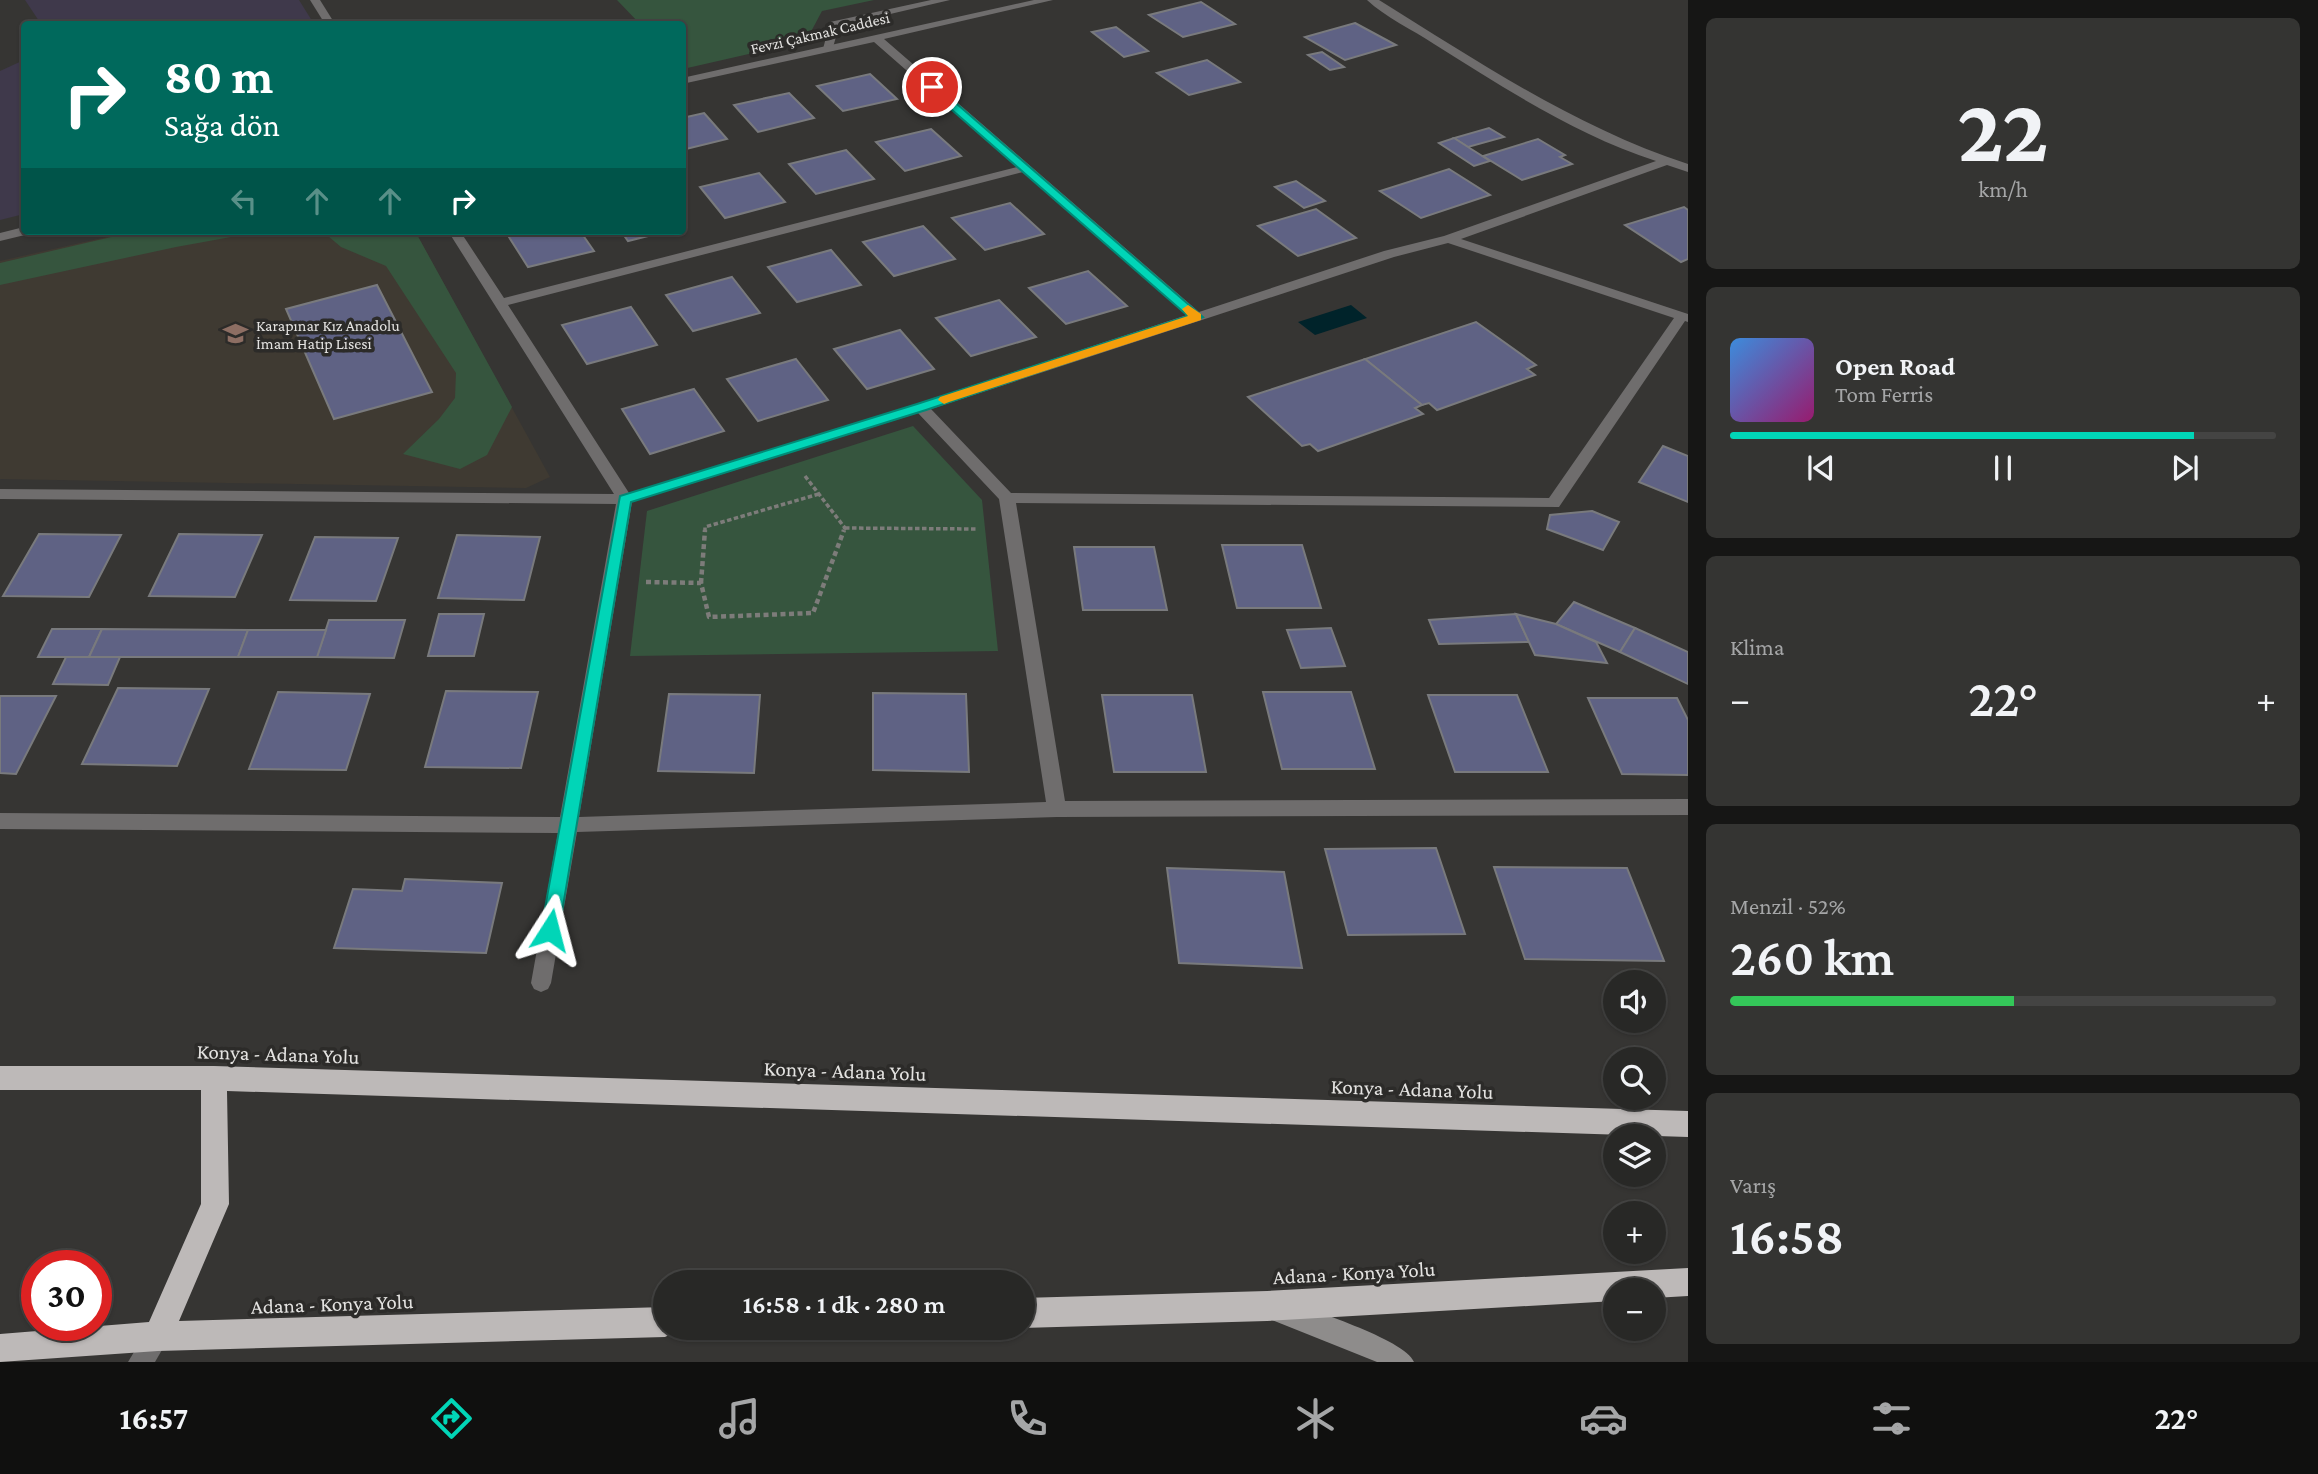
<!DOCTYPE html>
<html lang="tr">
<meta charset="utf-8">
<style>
:root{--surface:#282826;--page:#343432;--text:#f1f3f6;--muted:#a5a6a7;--line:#444443;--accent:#01d5b7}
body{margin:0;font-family:"Crimson Pro",serif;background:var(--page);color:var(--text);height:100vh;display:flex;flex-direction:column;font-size:26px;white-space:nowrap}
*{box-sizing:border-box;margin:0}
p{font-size:23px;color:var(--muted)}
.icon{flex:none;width:38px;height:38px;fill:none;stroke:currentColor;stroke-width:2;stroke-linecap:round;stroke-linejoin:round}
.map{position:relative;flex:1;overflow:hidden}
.sheet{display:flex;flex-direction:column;gap:18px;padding:18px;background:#161615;width:630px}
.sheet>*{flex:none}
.hud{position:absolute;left:21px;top:21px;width:665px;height:214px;border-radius:7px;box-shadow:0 2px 5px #0004,0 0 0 2px var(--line);background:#00695c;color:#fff;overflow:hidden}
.tools{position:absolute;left:1603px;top:970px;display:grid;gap:14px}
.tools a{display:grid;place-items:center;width:63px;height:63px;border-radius:50%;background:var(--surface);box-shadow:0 2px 5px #0004,0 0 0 2px var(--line);font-size:35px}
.speed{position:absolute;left:21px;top:1250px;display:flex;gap:14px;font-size:35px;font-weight:700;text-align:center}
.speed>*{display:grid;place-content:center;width:91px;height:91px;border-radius:50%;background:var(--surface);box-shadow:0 2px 5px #0004,0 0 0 2px var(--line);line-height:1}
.speed .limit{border:10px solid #d22;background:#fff;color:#111}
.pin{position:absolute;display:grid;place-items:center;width:60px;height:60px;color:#fff;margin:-30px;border:4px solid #fff;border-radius:50%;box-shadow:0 2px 7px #0007}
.me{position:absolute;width:77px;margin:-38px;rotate:9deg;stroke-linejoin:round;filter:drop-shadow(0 0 5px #0008)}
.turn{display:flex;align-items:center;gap:24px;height:147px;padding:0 28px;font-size:32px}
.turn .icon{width:91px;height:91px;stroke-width:2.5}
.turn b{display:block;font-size:49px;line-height:60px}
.lanes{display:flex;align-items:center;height:66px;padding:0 28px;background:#0003;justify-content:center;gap:35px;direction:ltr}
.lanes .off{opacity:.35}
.big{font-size:52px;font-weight:600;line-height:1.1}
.sheet .tile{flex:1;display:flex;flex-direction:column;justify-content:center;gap:10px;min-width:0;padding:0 24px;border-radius:10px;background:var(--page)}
.sheet .dial{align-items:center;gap:0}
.dial b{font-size:91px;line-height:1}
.song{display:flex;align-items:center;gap:21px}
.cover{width:84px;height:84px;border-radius:10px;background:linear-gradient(135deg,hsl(210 70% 55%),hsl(320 70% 35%))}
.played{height:7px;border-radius:4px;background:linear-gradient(90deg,var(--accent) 85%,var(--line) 85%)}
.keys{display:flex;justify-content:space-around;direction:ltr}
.heat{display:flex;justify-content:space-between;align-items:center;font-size:38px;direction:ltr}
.charge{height:10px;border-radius:5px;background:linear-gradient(90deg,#34c759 52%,var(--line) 0)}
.trip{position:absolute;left:653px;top:1270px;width:382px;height:70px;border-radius:35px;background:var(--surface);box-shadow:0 2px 5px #0004,0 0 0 2px var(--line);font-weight:600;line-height:70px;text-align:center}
.tab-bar{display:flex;height:112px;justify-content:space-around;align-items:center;background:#10100f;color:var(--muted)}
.tab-bar .icon{width:49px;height:49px}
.tab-bar .active{color:var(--accent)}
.tab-bar b{font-size:32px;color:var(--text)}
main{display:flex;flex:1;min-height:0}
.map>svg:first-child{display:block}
</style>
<main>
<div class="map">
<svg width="1688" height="1362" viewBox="0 0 1688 1362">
<rect width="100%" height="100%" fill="#363533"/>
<g fill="#3f394b">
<polygon points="25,0 299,0 314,24 41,24"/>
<polygon points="24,60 24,214 0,220 0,71"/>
</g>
<polygon fill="#3f3a32" points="133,231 415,231 550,477 526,488 0,479 0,261"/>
<g fill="#36553e">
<polygon points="617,0 874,0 822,11 806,41 683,69 682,24 640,24"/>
<polygon points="137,231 265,231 176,247 0,285 0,263"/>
<polygon points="317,231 415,231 512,407 487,455 460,469 403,454 439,419 455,398 456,373 386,266 341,247 322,231"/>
<polygon points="913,426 982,500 998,651 630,656 647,511"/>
</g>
<polygon fill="#00232a" points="1351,305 1367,318 1315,335 1298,322"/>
<g fill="#5f6284" stroke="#797a7d" stroke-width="2">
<polygon points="1201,2 1235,24 1183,37 1149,15"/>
<polygon points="1355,23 1396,45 1345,60 1305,37"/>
<polygon points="1116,27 1148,51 1124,57 1092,32"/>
<polygon points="1322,52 1344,67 1330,70 1308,55"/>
<polygon points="1207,60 1240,82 1189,95 1157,73"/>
<polygon points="870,74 897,99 843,111 817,86"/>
<polygon points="789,93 814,118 758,132 734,105"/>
<polygon points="704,113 727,139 682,150 682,118"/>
<polygon points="1489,128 1504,137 1468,147 1454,138"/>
<polygon points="931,129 961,156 905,171 876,142"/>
<polygon points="1454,138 1468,147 1490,161 1474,166 1439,143"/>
<polygon points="1538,139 1565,155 1560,157 1572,164 1522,180 1483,156"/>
<polygon points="846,150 874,179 816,194 789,164"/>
<polygon points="1449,169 1490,195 1421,218 1380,191"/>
<polygon points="759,173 785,202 725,218 700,187"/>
<polygon points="1296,181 1325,201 1304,208 1275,187"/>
<polygon points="1010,203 1044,234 985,250 952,218"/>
<polygon points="1684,207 1688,210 1688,259 1681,262 1625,225"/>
<polygon points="1316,209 1356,238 1298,256 1258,226"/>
<polygon points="923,226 955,259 894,276 863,242"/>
<polygon points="520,231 580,231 594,251 528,267 507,234"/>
<polygon points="621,231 668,231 628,241"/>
<polygon points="831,250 861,285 797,302 768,267"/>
<polygon points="1088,271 1127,306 1066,324 1029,288"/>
<polygon points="732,277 760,313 693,331 666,295"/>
<polygon points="377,285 432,392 334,419 286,309"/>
<polygon points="999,300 1036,337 971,356 936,318"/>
<polygon points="631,307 657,345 587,364 562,325"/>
<polygon points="1476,322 1536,365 1527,369 1535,375 1437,410 1429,403 1422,405 1365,359"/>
<polygon points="900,330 934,369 867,389 834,349"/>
<polygon points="796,359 828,400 758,421 727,379"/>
<polygon points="1365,359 1422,405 1415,408 1423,414 1318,451 1310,444 1302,446 1248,397"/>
<polygon points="694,389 724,431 650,454 622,409"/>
<polygon points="1663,446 1688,456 1688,502 1639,482"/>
<polygon points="1592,511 1619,522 1603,550 1547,529 1550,515"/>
<polygon points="39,534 121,535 89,597 3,596"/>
<polygon points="179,534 262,535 235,597 149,596"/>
<polygon points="457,535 540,537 524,600 438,598"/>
<polygon points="315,537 398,538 376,601 290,600"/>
<polygon points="1222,545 1302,545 1321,608 1237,608"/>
<polygon points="1074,547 1154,547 1167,610 1083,610"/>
<polygon points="1574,602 1635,628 1620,652 1556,624"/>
<polygon points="439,614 484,614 474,656 428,656"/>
<polygon points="1516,614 1529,642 1439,644 1429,620"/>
<polygon points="1516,614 1556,624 1596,642 1607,663 1535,655"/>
<polygon points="329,620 405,620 394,658 317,657"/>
<polygon points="1331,628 1345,666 1301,668 1287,630"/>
<polygon points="1635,628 1688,652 1688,684 1620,652"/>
<polygon points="52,629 102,629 89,657 38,657"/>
<polygon points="102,629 248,630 238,657 89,657"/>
<polygon points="248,630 326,630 317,657 238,657"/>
<polygon points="66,657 120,657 108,685 53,684"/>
<polygon points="118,688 209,689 177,766 82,764"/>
<polygon points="446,691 538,692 521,768 425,767"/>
<polygon points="278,692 370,694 346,770 249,769"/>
<polygon points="1263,692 1351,692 1375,769 1282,769"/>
<polygon points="873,693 966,694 969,772 873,770"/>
<polygon points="669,694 760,695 754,773 658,771"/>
<polygon points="1102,695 1192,695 1206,772 1114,772"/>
<polygon points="1428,695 1517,695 1548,772 1455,772"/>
<polygon points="0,696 56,696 16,774 0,773"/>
<polygon points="1588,698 1677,698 1688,720 1688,775 1622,774"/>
<polygon points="1436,848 1465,934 1348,935 1325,849"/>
<polygon points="1494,867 1627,868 1664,961 1525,959"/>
<polygon points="1167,868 1284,872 1302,968 1179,963"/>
<polygon points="405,879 502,883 486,953 334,948 353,889 402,891"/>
</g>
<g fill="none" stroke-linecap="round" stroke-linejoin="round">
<g stroke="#7d7c7a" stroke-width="3.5" stroke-dasharray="4.5 2.5" stroke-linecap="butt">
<polyline points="805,476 845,528 843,532"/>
<polyline points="845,528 977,529"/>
<polyline points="705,532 705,527 819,494"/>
</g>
<g stroke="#7d7c7a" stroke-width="4.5" stroke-dasharray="5 3.5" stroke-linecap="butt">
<polyline points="646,582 701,583 709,617 813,613 844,530"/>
<polyline points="701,583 705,530"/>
</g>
<polygon fill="#6f6d6d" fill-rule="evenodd" points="931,0 950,0 839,26 832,51 823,49 830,22"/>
<g fill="#6f6d6d" fill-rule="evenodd">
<polygon points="310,0 320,0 335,24 325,24"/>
<path d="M1034,0H1053L884,39L1199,312L1384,251L1444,236L1656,161C1576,135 1504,88 1434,44C1413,30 1385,17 1367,0H1379C1479,62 1575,127 1688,164V172L1667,165L1461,239L1688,314V322L1685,321L1559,507L1016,503L1065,801L1688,799V815L1057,817L577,832L551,983L548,989L541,992L534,989L531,983L558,833L0,829V813L560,817L616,504L0,499V489L614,494L448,231H460L504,298L1017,167L874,42L682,84V78ZM1023,172L1187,315L916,404L629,493L508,305ZM1448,243L1674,318L1549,498L1011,493L931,409L1394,257ZM918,413L999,499L1046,802L579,817L632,502Z"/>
<polygon points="24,227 24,231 31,231 29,234 0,241 0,233"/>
<polygon points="158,1324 167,1327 170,1336 155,1362 128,1362 149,1327"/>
</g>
<path fill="#8e8c8b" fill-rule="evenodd" d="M1281,1299C1308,1309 1405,1339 1414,1362H1377L1272,1320L1269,1311L1272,1302Z"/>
<g fill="#bdb9b8" fill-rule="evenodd">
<polygon points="0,1066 214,1066 1688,1111 1688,1137 227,1091 229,1204 179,1321 665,1307 665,1328 677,1328 675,1332 665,1337 158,1351 0,1362 0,1334 149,1322 201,1204 201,1090 0,1090"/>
<polygon points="1688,1268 1688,1296 1654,1298 1654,1290 1615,1290 1615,1301 1267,1321 1022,1328 1022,1298 1267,1291"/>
</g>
</g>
<polygon fill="#01d5b7" stroke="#018a77" stroke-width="2" points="928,85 935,85 1203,317 926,410 631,502 559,930 556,936 550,938 543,936 541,930 620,496 917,404 1188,316 928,89"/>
<polygon fill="#f59e0b" points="1188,305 1201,314 1201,320 949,402 944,404 938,400 940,397 1188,316 1182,309"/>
<defs>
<symbol id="school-bare" viewBox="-9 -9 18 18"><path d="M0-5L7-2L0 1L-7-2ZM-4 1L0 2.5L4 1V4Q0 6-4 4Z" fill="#8d6e63" stroke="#2c2b29" stroke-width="2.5" paint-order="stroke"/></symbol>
</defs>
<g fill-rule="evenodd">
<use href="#school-bare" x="218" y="316" width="35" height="35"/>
</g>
<g text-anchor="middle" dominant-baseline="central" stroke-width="7" stroke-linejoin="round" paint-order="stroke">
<g font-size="16" fill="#e4e3e1" stroke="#2c2b29">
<text transform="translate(820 33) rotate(-13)">Fevzi Çakmak Caddesi</text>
</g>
<g font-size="16" fill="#e4e3e1" stroke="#2c2b29" text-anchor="start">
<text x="256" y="325">Karapınar Kız Anadolu<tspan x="256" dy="18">İmam Hatip Lisesi</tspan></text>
</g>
<g font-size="21" fill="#e4e3e1" stroke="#2c2b29">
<text transform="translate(278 1054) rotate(2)">Konya - Adana Yolu</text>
<text transform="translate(845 1071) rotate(2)">Konya - Adana Yolu</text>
<text transform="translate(1412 1089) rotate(2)">Konya - Adana Yolu</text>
<text transform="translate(1354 1273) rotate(-3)">Adana - Konya Yolu</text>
<text transform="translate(332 1304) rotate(-2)">Adana - Konya Yolu</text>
</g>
</g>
</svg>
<div class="tools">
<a><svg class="icon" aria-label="sound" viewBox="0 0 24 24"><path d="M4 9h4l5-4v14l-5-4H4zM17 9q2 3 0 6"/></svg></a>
<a><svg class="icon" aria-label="search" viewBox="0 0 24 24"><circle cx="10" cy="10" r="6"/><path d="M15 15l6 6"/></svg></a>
<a><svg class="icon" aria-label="layers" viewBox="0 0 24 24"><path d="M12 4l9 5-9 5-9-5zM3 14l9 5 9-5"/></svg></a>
<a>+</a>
<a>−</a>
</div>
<div class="speed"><div class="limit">30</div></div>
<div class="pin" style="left:932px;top:87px;background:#d93025"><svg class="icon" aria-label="arrive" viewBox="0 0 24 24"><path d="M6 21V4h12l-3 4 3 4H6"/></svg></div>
<svg class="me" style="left:550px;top:930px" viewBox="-20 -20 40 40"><path d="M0-17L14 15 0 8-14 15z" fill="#01d5b7" stroke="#fff" stroke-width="4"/></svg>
<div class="trip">16:58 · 1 dk · 280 m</div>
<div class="hud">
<div class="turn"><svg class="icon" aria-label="right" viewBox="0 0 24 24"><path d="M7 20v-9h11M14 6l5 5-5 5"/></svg><div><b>80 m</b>Sağa dön</div></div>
<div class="lanes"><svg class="icon off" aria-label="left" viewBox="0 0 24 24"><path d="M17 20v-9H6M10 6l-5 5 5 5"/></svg><svg class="icon off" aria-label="ahead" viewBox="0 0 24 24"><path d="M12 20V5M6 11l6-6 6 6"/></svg><svg class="icon off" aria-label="ahead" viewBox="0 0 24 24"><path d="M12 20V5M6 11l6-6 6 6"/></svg><svg class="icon" aria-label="right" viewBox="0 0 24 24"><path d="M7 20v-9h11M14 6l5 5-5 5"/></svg></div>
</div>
</div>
<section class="sheet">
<div class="tile dial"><b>22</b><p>km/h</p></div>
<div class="tile">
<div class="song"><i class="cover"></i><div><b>Open Road</b><p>Tom Ferris</p></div></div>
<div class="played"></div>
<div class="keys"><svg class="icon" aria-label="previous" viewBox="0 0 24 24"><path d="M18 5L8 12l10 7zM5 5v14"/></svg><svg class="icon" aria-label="pause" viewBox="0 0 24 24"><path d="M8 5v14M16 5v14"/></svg><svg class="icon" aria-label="next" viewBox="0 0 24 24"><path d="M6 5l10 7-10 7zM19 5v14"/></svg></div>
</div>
<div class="tile"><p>Klima</p>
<div class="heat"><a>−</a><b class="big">22°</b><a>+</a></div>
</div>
<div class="tile"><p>Menzil · 52%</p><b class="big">260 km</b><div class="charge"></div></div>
<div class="tile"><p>Varış</p><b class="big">16:58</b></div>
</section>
</main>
<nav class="tab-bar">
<b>16:57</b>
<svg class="icon active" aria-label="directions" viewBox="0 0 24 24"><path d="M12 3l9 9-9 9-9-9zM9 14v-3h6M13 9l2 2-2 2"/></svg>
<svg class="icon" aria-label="music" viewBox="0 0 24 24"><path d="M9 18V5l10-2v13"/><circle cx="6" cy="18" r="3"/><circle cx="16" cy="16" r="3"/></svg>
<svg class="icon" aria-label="phone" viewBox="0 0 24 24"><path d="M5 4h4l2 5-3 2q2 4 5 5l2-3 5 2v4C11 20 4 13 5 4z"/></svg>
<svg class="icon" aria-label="climate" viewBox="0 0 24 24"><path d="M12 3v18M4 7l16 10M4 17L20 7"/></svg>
<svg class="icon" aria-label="car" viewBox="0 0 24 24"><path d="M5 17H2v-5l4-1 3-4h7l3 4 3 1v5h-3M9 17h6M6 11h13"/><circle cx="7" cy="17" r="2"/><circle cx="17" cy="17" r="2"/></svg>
<svg class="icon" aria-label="filters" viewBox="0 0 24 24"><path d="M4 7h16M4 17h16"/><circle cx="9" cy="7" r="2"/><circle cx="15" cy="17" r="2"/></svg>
<b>22°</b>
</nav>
